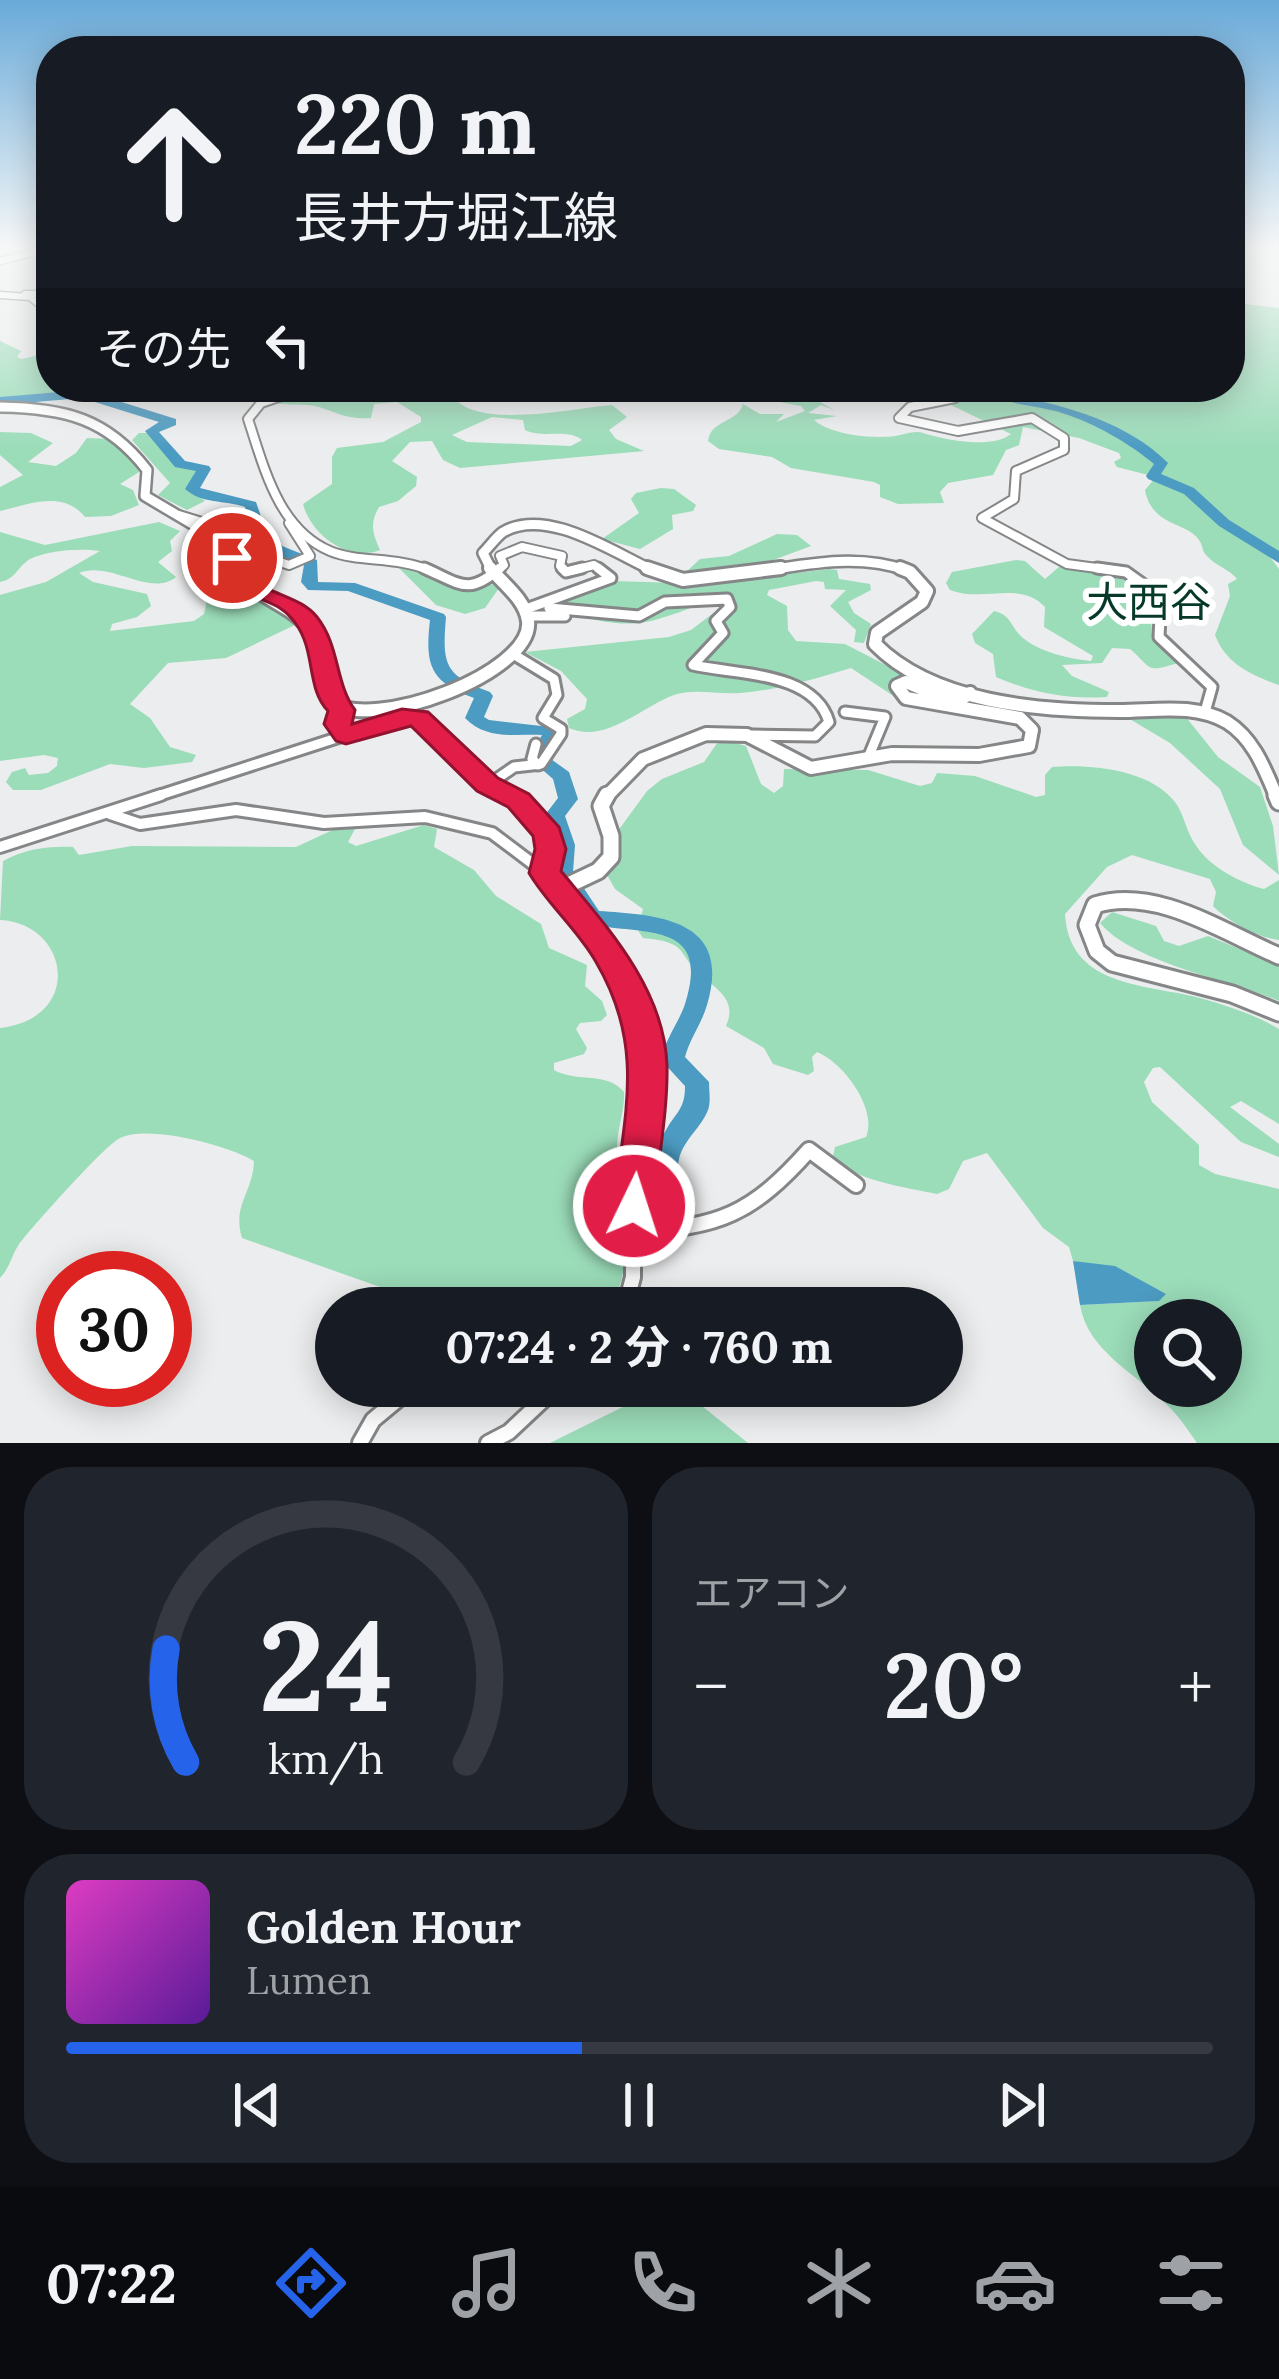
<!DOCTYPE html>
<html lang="ja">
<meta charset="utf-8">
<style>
:root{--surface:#171b24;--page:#20242c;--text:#f1f3f6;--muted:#9ea1a6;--line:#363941;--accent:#2563eb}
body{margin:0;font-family:Lora,"Noto Sans JP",serif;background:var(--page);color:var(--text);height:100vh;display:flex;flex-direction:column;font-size:45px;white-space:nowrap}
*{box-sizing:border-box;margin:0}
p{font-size:39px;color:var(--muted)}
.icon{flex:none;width:66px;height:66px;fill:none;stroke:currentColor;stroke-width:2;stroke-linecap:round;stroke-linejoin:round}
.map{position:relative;height:1443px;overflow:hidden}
.panel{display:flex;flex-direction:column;gap:24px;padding:24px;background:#0d0f14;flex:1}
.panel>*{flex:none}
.hud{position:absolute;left:36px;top:36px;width:1209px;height:366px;border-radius:48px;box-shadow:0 6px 30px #0003;background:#171b24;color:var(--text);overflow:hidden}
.tools{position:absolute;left:1134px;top:1299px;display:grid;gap:24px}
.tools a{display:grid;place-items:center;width:108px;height:108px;border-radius:50%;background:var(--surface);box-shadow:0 6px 30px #0003;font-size:60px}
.speed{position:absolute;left:36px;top:1251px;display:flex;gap:24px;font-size:60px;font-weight:700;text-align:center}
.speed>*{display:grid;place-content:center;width:156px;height:156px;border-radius:50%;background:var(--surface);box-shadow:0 6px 30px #0003;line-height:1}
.speed .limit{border:18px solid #d22;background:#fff;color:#111}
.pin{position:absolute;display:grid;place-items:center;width:102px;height:102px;color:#fff;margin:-51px;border:6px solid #fff;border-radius:50%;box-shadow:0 3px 12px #0007}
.me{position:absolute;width:132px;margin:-66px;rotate:4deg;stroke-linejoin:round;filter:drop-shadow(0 0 9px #0008)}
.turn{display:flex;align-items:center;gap:42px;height:252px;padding:0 60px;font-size:54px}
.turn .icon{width:156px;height:156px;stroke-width:2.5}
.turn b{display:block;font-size:84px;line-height:102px}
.then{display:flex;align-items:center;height:114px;padding:0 60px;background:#0003;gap:24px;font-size:45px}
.big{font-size:90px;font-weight:700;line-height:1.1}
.panel .widget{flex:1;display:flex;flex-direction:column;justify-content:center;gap:18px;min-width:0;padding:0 42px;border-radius:48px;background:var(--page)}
.panel .dial{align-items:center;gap:0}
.dial svg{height:312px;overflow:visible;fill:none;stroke:var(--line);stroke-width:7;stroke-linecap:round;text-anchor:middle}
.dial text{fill:var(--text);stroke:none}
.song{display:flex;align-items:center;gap:36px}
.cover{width:144px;height:144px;border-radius:18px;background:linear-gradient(135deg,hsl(310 70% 55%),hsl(270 70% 35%))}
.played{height:12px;border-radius:6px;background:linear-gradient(90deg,var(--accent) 45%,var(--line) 45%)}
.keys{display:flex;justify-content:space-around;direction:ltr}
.heat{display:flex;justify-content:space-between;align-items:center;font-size:66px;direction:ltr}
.panel .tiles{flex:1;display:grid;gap:24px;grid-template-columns:1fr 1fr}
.widget:last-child{grid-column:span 2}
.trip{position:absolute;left:315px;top:1287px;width:648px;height:120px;border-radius:60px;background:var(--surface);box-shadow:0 6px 30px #0003;font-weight:700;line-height:120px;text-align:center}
.menu{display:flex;height:192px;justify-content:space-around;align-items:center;background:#090b0e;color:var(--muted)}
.menu .icon{width:84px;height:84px}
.menu .current{color:var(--accent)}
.menu b{font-size:54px;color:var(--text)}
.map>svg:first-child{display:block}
</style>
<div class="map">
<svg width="1279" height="1443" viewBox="0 0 1279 1443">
<rect width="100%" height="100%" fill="#ecedee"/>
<g fill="#9bdcb9" fill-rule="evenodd">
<path d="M1230,302L1279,308V558L1270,557L1279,569V685C1251,675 1226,664 1215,635L1230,596L1228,584L1237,579C1229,569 1216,566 1207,556C1202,552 1203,545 1199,540C1186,521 1152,527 1145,490L1156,477L1117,467L1114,462L1121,458L1119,453L1079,438L1023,427L1019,445L1006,450L993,475L948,483L940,492L944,503L898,504L880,497V485L874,482L791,468L772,457L719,449L708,441C711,419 738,423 743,404L760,414H784L776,422L805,411L801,406L752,397L740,387H794L834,410L821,405L808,413L837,416L814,420C831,435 873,439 895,436C903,435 915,430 923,433C942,439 991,450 1011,434L951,405L889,400L868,387H1230V359L1235,360L1237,351L1230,345Z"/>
<polygon points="0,341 21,351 17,357 22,359 51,352 51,387 119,387 0,399"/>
<path d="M429,387H490L486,394L455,399C482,429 574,408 612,405L627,417L609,430L616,439L644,451L460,468L443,460L432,441L410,442L392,461L417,477L416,486L398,501L379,507C369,524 373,534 380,550C349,563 311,535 303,504L332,484V457L337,448L383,442L421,422V417L397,402L374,404L371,418C349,420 338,413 319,407C305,403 289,406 275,403L330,390L414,397ZM492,417L523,420L525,430C543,439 567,428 582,440L571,446L467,442L452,435Z"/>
<path d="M0,432L31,433L53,443L28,462L56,466L76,453L87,438L114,439L131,454L139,472L120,484L133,490L139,505L111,516L85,517C63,490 30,504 0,511V487L23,475L0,455Z"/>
<polygon points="139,433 150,433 179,465 202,470 190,489 205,501 187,510 158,495 170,483 132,440"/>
<polygon points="661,488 674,489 696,505 693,511 672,515 673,529 640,549 602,539 639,513 631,499 636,493"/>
<path d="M159,522L180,531L170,541L172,551L158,562L176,577C151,598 109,560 79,573L93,582L147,594L151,606L137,617L112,624L110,631L194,621L204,614L208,595C237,579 273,602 298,619L297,624L226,658L168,663L130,704L150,718L170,747L196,755L192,762L144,768L110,764L41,790H13L6,782L12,772L25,768L29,775L48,773L57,766L58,758L44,755L0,761V595L46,582L100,551C81,548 48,550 30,559C17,567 16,579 0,582V532L45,545Z"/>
<polygon points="777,534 797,535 811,546 760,565 684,574 700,559 729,556"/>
<path d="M1016,560L1025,561L1045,579L1060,566L1123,575L1150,594L1152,635L1178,663C1145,673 1153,669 1130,649L1112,648L1102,663L1062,665L1072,676L1109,692L1107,697C1069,700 1030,692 996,677L993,654L975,643L972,634L994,611C1012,615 1010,627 1023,638C1040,652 1069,659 1091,661L1093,656L1044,627L1045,607C1021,580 982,603 950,590L946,583L952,572Z"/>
<path d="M407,565C436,578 458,601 489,583L499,588L485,608L465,614L436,605L399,568Z"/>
<path d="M829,569L837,570L839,579L870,584L871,590L848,602L854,613L871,624L864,643L854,642L856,630L830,606L846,590L825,589L824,582L816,581L769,590L767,595L787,606L788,630L796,641L845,644L901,673L902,680L894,687L895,697L851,668C815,679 778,690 740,693C719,695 694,688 674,695C641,707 606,744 569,728L567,719L585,709L587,699L561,671L525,652L669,637L691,630L724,605L711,600C637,629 633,630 554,610L557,603L614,581L707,584Z"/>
<polygon points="1176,713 1185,716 1218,757 1260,787 1273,826 1279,875 1243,845 1220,789 1170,743 1128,718"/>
<path d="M720,739L746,746L761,784L774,793L783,786L784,769L868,770L920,786L932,783L937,773L975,776L1036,797L1045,795V775L1052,767C1091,764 1149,769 1175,802C1184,814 1186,831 1195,844C1208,866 1240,883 1264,889L1279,880V940C1259,938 1227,921 1213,906L1216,892L1210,879L1132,855L1107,867L1065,914C1069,984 1138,984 1192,996C1222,1004 1252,1013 1279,1029V1124L1241,1101L1230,1107L1279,1144V1157L1241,1142L1160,1067L1153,1068L1144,1082L1152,1102L1199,1145V1165L1215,1174L1279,1189V1443H1197C1188,1430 1179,1416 1167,1405C1136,1373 1088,1352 1080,1305L1158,1301C1143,1270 1105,1266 1073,1261L1069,1247L1043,1228L987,1153L963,1161L949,1189L937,1194C909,1188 849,1180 833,1156L835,1147L866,1137C878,1109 843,1062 817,1052L812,1057L814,1071L808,1075L773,1064L764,1048L726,1026C740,995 708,986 691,965C685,958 682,948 672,944C664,940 652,939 643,938L637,929L643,909L615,889L606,873L607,846L647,791L662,779L704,762ZM1155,1320H1221V1386H1155Z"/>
<path d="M424,825L437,829L434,847L474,870L496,896L541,924L549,948L587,965L585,986L602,1001L607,1015L601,1021L580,1023L576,1029L587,1048L584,1054L554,1063V1070C577,1083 607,1071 624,1092C625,1111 617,1129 617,1148C616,1195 642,1268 607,1307L439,1308L242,1238C232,1205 253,1193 254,1161C228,1145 148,1124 120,1138C104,1146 37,1222 23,1239C12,1251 11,1267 0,1278V1028C85,1018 69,923 0,920L3,861C26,849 46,846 73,847L79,855L132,846L296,847L337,828L356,827L348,842L356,846Z"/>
<path d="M1112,912L1156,926L1164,941L1179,946L1208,936L1279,965V1001C1230,980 1134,963 1100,923Z"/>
<polygon points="651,1393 687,1394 748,1443 550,1443"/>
</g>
<polygon fill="#4c9bc2" points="1073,1261 1115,1266 1166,1294 1159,1301 1080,1305"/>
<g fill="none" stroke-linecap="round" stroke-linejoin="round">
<g fill="#4c9bc2" fill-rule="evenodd">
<path d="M982,387H996L1004,393C1061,405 1125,420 1168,463L1161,474L1194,488L1229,520L1279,551V563L1219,526L1184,494L1148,479L1146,476L1154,464C1129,443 1094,423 1062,413C1035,404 1004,407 982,387Z"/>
<path d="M83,390L176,419V425L159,432L185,461L209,466L211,469L200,488L256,502L265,528L276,534L282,546L317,560L318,582L355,583L444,614L446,617C442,664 444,676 490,692L493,696L484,717L489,720L559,728L562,732L548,757L569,772L578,799L565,816L575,845L573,872L599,911C663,915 732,921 707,1005C702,1023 690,1038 685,1057L709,1082C709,1091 711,1102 708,1110C701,1128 684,1139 679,1159C674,1181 683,1206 674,1225L665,1229L656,1225C643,1196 650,1156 666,1130C677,1111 685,1109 685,1086L661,1060C665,1040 677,1025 684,1007C714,917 641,937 585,923L553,873L555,845L545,815L558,798L553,779L529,758L542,735C514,734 486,740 465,718L474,698C429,682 425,664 430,620L348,591L308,590L301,582L304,565L271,552L265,540L251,530L245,507C224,500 202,504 185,489L196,471L175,467L145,431L159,422L82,398L0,405V397Z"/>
</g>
<defs>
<g id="minor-far4">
<polyline points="0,261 51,248"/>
<polyline points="25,294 51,294"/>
<polyline points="0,295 30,297 51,314"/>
<polyline points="944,387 956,391"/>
<polyline points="296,391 308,387"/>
</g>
<g id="minor-far3">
<path d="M305,388L261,403L248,419C264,467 278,529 330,551C359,563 396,556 431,571"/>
<polyline points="947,388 956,391 955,398 910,407 899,418 958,431 1032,418 1064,438 1064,450 1016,471 1014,499 982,518 1067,564 1119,571"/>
<polyline points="179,515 228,530 271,559 289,565 310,556 289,523"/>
<polyline points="497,571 504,565 500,556 522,547 562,556 560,566 565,571"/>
<polyline points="570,571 594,565 602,571"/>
</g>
<g id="minor-far2">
<path d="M424,568C461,584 468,596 500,568"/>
<polyline points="562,568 566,572 582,568"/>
<polyline points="1097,568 1126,572 1161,597 1159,637 1212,687 1205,712"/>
<polyline points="526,609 611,578 598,568"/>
<path d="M528,616H565L549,608L639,616L665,602L727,599L730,607L716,621L723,633L693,665C736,675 814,671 829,722L815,736L753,735"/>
<polyline points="845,712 885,717 868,758"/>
<polyline points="536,744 532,759 538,765"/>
<polyline points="488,785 514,767 541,764 561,734 561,729 543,718 557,695 554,679 513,654"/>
<polyline points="151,798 346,735"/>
</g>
<g id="minor-far1">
<polyline points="110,814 140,824 236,810 324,823 425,817 492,833 545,873"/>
<polyline points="0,847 161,795"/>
<path d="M560,889C606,948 652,1005 647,1084"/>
</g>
<g id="minor">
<path d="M634,1231C719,1228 752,1214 809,1150L856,1185"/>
<polyline points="625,1308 633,1277 633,1179 647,1081"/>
<polyline points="360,1443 373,1420 414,1386"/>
<polyline points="488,1443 509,1432 558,1386"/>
</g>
<g id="secondary-far2">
<path d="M0,407C64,408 107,418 147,470L145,496L231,547L239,571"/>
<path d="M492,571L483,553C489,547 496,537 503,532C547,506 614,553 654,571"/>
<path d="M764,571C812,563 861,554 908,571"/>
</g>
<g id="secondary-far1">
<path d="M238,568C248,596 291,603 310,629C327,652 323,675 331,701C369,734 534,673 528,621C525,599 503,584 490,568"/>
<polyline points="647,568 683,580 781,568"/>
<path d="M900,568L910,572L927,591L922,602L877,633L875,644C933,703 1039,711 1119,711C1155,711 1194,703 1227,722C1254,739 1265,770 1277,798"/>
<polyline points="342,710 337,724 346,735 402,717 425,722 488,785 513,798"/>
<polyline points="605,798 643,759 706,734 747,735 811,768 892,754 979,755 1029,746 1032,730 1020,718 906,698 897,686 906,682 939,696 963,698 970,693"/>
</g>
<g id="secondary">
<path d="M507,795C540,812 554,839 545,873L560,889L598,871L611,857V836L601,806L607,795"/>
<polyline points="1276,795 1279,802"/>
<path d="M1279,956C1223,932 1156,886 1095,905L1087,925L1097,951L1112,963L1232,994L1279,1013"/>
</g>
</defs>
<use href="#minor-far4" stroke="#858687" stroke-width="9"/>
<use href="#minor-far3" stroke="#858687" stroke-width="12"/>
<use href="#minor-far2" stroke="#858687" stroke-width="15"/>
<use href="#minor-far1" stroke="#858687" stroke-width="16"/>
<use href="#minor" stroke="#858687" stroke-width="20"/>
<use href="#secondary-far2" stroke="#858687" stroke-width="14"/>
<use href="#secondary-far1" stroke="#858687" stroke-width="18"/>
<use href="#secondary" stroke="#858687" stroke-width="21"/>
<use href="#minor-far4" stroke="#fff" stroke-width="6"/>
<use href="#minor-far3" stroke="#fff" stroke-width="8"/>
<use href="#minor-far2" stroke="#fff" stroke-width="9"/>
<use href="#minor-far1" stroke="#fff" stroke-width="10"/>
<use href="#minor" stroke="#fff" stroke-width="14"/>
<use href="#secondary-far2" stroke="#fff" stroke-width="9"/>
<use href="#secondary-far1" stroke="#fff" stroke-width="12"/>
<use href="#secondary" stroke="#fff" stroke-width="15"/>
</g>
<linearGradient id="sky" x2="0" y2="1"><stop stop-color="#69aad9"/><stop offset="0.55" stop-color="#f6f7f7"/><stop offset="1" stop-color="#f6f7f7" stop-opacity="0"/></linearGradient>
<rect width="1279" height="449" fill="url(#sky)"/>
<path fill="#e11d48" stroke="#92132f" stroke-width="3" d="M232,551L240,553C244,560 248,573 253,578C271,596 300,596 317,617C340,646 335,683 355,710L352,724L402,709L428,712L498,778L529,794L559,827L566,849L561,871C607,927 664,988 667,1065C668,1111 658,1160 654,1206L648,1218L634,1224L620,1218L614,1206C624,1114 646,1047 596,962C578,930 548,905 529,873L535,849L533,836L508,807L477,791L411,726L346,744L336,741L324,724L328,711C306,688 316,652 296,624C273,590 244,611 221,558Z"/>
<g text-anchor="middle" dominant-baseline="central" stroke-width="12" stroke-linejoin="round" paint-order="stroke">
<g font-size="42" fill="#063929" stroke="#fff">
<text x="1149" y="602">大西谷</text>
</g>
</g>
</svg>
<div class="tools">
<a><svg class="icon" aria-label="search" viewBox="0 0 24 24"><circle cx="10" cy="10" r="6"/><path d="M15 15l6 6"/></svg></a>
</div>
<div class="speed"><div class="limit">30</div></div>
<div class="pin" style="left:232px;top:558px;background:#d93025"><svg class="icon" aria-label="arrive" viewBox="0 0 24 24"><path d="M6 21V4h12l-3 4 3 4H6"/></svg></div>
<svg class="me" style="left:634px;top:1206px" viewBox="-20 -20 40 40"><circle r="17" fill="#e11d48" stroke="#fff" stroke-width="3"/><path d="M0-11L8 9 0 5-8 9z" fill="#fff"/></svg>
<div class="trip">07:24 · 2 分 · 760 m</div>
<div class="hud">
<div class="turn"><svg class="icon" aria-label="ahead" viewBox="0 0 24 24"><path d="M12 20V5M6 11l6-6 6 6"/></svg><div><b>220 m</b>長井方堀江線</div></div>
<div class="then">その先<svg class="icon" aria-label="left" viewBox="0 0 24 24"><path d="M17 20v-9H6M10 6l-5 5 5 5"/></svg></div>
</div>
</div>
<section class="panel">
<div class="tiles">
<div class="widget dial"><svg viewBox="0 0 100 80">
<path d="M14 69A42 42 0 1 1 86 69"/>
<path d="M14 69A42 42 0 0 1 9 40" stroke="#2563eb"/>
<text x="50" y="56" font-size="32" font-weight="700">24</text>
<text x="50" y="72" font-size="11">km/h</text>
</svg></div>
<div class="widget"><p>エアコン</p>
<div class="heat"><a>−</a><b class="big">20°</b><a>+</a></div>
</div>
<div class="widget">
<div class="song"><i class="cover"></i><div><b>Golden Hour</b><p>Lumen</p></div></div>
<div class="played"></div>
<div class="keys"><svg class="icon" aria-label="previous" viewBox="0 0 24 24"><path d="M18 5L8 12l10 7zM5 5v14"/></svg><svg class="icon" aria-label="pause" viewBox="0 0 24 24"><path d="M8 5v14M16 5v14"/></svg><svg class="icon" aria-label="next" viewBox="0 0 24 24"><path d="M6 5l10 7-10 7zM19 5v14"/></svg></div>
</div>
</div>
</section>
<nav class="menu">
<b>07:22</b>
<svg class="icon current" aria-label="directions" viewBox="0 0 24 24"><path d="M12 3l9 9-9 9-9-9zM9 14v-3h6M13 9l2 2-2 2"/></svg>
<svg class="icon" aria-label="music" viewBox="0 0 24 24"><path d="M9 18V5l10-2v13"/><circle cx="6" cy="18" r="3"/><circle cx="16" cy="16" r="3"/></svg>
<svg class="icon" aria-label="phone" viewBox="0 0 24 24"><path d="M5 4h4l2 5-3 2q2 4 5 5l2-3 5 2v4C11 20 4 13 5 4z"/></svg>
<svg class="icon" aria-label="climate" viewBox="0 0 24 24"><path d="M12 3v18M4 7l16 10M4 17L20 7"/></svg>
<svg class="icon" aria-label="car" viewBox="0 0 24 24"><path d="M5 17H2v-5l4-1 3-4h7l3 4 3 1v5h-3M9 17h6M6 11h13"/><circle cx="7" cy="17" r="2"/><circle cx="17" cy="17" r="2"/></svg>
<svg class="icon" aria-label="filters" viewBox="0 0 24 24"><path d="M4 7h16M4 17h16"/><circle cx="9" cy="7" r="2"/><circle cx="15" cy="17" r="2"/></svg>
</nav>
